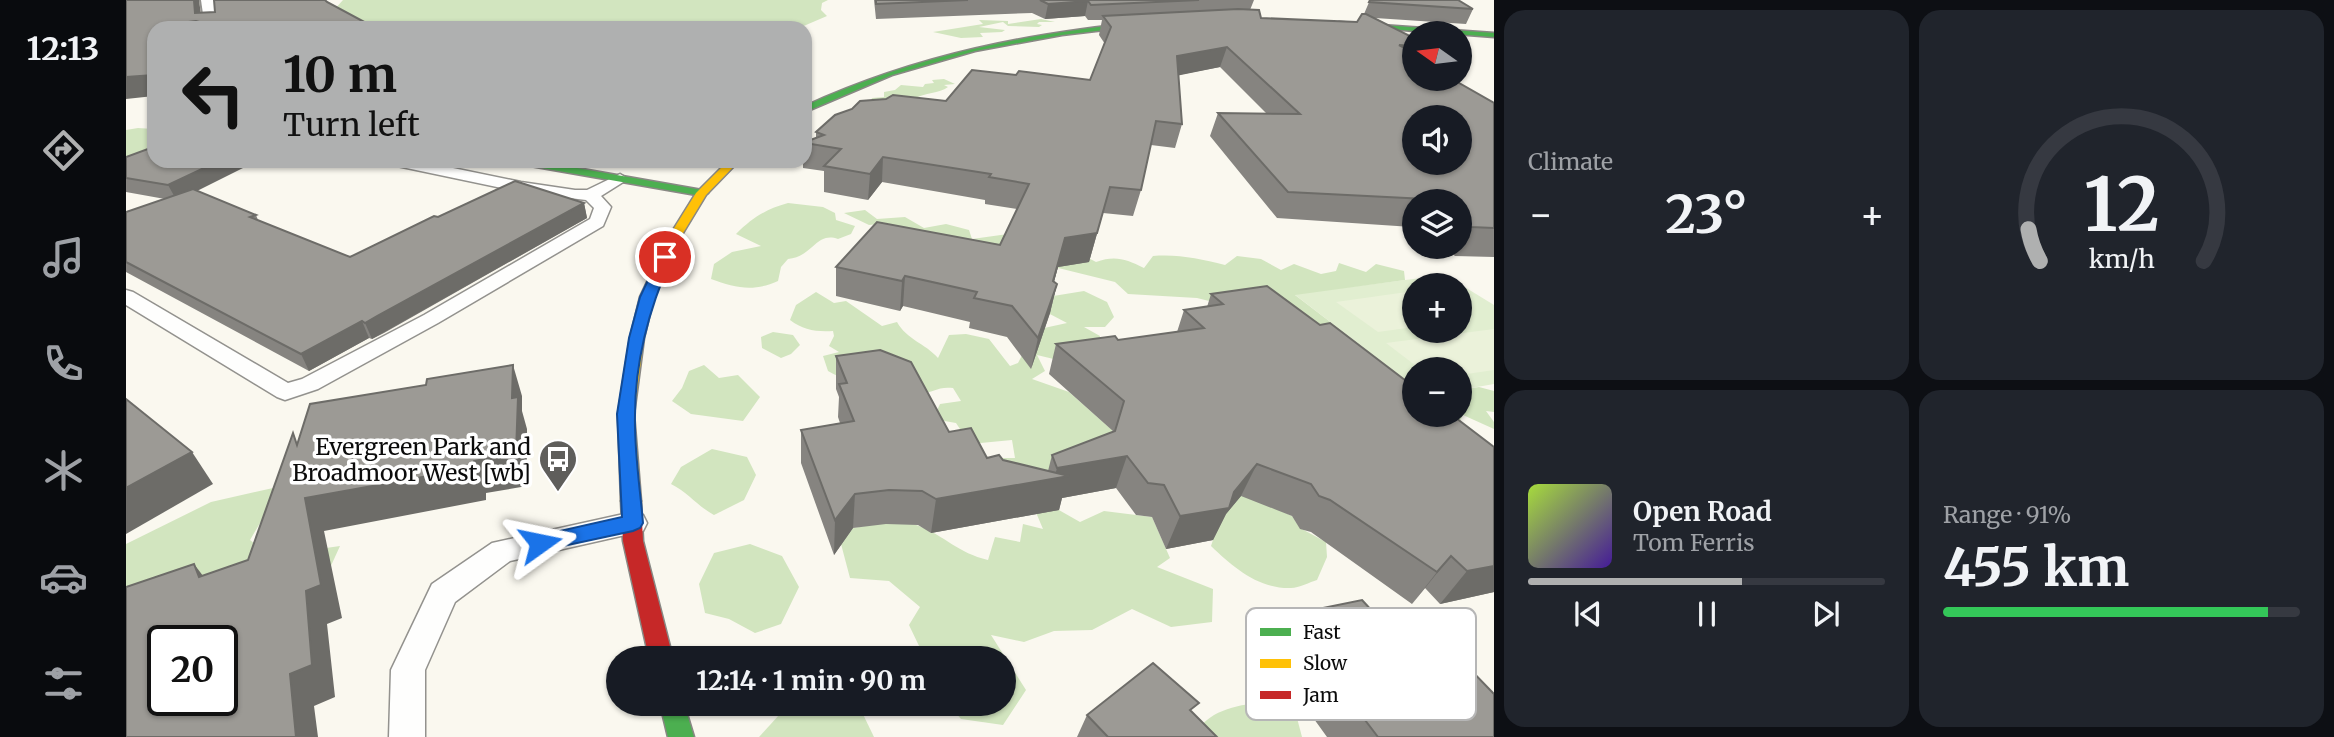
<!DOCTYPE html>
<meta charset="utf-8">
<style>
:root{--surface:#171b24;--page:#20242c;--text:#f1f3f6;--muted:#9ea1a6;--line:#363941;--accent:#afb0b0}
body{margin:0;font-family:Merriweather,serif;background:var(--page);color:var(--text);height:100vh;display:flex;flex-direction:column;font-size:26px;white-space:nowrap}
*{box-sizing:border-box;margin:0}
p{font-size:23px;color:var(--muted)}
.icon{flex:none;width:38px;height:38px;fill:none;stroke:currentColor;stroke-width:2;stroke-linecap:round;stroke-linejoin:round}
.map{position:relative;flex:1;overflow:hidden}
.side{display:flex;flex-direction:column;gap:10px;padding:10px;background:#0d0f14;width:840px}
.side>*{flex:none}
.hud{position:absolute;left:21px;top:21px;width:665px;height:147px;border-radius:21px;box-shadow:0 2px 5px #0004;background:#afb0b0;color:#111;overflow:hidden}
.needle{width:46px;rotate:284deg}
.fabs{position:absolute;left:1276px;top:21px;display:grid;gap:14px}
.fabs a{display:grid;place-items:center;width:70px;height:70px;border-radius:50%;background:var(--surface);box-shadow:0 2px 5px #0004;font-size:35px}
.speed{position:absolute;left:21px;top:625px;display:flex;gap:14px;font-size:35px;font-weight:700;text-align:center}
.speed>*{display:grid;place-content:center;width:91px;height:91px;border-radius:50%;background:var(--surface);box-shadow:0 2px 5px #0004;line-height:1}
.speed .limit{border:4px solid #111;border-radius:10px;background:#fff;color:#111}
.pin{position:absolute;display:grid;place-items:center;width:60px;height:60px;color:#fff;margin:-30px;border:4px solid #fff;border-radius:50%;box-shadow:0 2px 7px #0007}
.me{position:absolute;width:77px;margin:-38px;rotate:78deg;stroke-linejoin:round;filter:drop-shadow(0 0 5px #0008)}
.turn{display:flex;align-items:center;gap:24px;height:147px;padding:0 21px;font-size:32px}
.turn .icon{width:91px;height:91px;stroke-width:2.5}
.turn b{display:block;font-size:49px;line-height:60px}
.big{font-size:52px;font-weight:700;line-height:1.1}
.side .tile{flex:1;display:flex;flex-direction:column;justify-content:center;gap:10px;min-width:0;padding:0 24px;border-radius:21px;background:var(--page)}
.side .dial{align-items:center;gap:0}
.dial svg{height:182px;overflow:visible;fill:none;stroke:var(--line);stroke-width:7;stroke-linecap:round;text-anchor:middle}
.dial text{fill:var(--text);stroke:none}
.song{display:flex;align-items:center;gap:21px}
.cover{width:84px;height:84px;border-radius:10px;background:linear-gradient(135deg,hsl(80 70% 55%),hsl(260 70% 35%))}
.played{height:7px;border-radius:4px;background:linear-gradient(90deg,var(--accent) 60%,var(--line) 60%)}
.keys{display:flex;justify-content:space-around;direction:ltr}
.heat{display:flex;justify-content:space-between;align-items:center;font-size:38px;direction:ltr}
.charge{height:10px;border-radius:5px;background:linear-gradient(90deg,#34c759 91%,var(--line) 0)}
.side .tiles{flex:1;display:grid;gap:10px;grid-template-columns:repeat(2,1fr)}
.trip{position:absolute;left:480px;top:646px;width:410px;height:70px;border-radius:35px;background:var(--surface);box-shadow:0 2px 5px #0004;font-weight:700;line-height:70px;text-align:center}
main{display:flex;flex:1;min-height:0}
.tabs{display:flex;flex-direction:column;width:126px;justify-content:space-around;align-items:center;background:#090b0e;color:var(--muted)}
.tabs .icon{width:49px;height:49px}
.tabs .current{color:var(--accent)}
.tabs b{font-size:32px;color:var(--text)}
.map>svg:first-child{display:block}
</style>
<main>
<nav class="tabs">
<b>12:13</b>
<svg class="icon current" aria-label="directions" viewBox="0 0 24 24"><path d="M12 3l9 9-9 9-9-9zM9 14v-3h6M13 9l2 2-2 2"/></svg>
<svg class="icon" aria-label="music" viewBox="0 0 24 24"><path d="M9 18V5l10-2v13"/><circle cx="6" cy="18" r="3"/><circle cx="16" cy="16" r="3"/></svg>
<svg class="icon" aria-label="phone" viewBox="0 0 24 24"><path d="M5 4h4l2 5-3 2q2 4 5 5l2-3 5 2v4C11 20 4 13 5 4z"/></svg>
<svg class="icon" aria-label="climate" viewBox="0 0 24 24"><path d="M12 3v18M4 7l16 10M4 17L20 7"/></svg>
<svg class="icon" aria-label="car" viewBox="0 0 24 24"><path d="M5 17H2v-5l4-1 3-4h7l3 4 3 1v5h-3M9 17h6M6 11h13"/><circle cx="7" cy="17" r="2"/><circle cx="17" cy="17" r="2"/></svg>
<svg class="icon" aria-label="filters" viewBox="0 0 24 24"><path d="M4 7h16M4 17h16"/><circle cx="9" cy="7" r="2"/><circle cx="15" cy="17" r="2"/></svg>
</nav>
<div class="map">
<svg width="1368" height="737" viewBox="0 0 1368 737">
<rect width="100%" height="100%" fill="#faf8ef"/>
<path fill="#e1eed0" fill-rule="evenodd" d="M1319,275L1368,305V384L1334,390V369H1288V386L1168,294ZM1288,285H1334V331H1288Z"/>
<g fill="#d2e5bf">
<polygon points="217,0 702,0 696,3 695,10 701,16 673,28 364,28 350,22 355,27 232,28 208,10"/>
<polygon points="915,19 929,22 913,22 911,24 916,25 913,27 882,26 877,22 853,27 879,30 876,32 854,33 857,37 835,38 807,32 857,24 853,20 882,21 882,24"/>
<path d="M818,79L829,84L818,85L822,87C813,94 799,92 788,99L693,130L726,111L728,107L743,105L746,98L758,97V92L769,90L775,85L797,87L799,84L808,83L806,80Z"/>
<polygon points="12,128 28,129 28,158 0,170 0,130"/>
<path d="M662,203L697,207L709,213L710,220L729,226L725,234L712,239C690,231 687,257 662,259L655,267L652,281C628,292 609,288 585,279L588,264L606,252L635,246L610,234C626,218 640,209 662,203Z"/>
<path d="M739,210L751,219L779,217L798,228L820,224L843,230L846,239L882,234L951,252L970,262C989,255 1000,259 1018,268L1027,256C1053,254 1074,259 1099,265L1111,256L1135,259L1155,270L1168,264L1195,274L1210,271L1213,263L1240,272L1250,264L1278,271L1279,280L1169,295L1288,386V415H1334V390L1353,387L1368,391V412L1360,411L1368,422V429L1337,415L1325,438L1103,306L1071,298L1002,294L989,282L916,264L921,297L958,291L981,302L988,317L979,327H958L974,336L972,349L940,362L911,355L919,371L906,379L943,392L986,430L984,446L917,501L954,522L978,511L1026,517L1044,558L1031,567L1087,589L1086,622L1045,627L1006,609L966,630L928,631L898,642L865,635L900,690L877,725L835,719L822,704H877V658H832L838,651L794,648L783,625L794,607L763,581L724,578L715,544L727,528C746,525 774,518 793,526C819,536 832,553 862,560L869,537L894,542L897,524L917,529L906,503L874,458H889L886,440L844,444L830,423L807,419L814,404L835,401L827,388C812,386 807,393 795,393C764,392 728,386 702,371L697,356L713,352L703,346L708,336L707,331C690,332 677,330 664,320L670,305L690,292L708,303L720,301L756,326L771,322C781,340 799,343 812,358L823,335L840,334L863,339L884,366L892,363L909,330L941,323L753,224L743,225L718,213Z"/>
<polygon points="647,332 667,335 674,345 665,354 655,358 636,348 635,337"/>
<polygon points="578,365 593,378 612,375 634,397 617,421 565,414 546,401 556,388 563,371"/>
<path d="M586,449L621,457L630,475L618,500L588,515C570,505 563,493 545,484L555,467Z"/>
<path d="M1082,476L1166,516L1174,528L1200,542L1201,557L1191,580C1184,582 1173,588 1165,588C1132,589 1107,567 1085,546L1087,540Z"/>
<polygon points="156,486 124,540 144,556 214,546 193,592 0,620 0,544 85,502"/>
<polygon points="624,544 656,556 673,587 655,624 629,633 603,619 579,613 573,584 588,553"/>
<path d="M1137,702L1171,718L1176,737H1066C1083,710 1107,706 1137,702Z"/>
<polygon points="663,704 732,704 748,737 633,737"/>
</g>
<g fill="#ebf2da">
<polygon points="1288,291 1288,327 1252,332 1210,302"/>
<polygon points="1368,329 1368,370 1334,375 1334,369 1294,369 1260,343"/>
</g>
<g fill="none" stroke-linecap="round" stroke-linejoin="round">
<defs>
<g id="lane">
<polygon points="263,161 293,161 395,182 449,190 461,190 494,174 502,179 475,196 485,207 477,226 312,323 192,389 159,400 151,397 0,305 0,290 7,292 162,383 176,379 298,315 464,219 468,208 460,200 395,192 271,166"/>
<polygon points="507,512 517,515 521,523 517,531 384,561 329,602 299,670 299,737 263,737 265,670 306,584 366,543"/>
</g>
<polygon id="street" points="75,0 91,0 95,28 79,28"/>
<g id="fast">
<path d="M1027,21L1029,24L936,35L849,51L766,75L679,112V106C793,54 903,33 1027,21Z"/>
<polygon points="1213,22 1368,33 1368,37 1211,25"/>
<polygon points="388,161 411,161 576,190 582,193 576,196 393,164"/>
<polygon points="534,704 558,704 568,737 542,737"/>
</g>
<polygon id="slow" points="602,161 613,161 580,195 554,238 528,297 518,338 508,414 515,501 512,506 505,508 498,506 495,501 492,414 504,338 514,297 542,238 570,193"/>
<polygon id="jam" points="505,494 512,496 515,501 517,541 547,658 523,658 497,541 495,501 498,496"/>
</defs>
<use href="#lane" stroke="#93928e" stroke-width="3"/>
<use href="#street" stroke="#93928e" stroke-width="4"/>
<use href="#fast" stroke="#898884" stroke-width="3"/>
<use href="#slow" stroke="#898884" stroke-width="3"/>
<use href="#jam" stroke="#898884" stroke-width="3"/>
<use href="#lane" fill="#fefefd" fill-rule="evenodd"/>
<use href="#street" fill="#fefefd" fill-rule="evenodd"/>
<use href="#fast" fill="#4caf50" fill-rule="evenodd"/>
<use href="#slow" fill="#ffc107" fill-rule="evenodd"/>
<use href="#jam" fill="#c62828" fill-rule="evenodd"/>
</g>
<g fill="#868480">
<polygon points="0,0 75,13 89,12 201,2 242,24 257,28 28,28"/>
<polygon points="748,0 1128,0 1124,10 1135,18 1231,22 1238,14 1244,0 1347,9 1340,24 1249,18 1288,38 1288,79 1368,103 1368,257 1329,256 1319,247 1334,247 1334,201 1288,201 1288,228 1286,227 1151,218 1084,136 1092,113 1141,114 1094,67 1052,75 1056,124 1049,148 1025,145 1015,190 1007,216 977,213 963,262 932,267 928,282 931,284 924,313 905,369 881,337 843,328 844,322 777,306 774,311 710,296 710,267 874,245 891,209 859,204 859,200 756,182 742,200 698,192 698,171 677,168 677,161 679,161 679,142 690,138 690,132 820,101 890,75 964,80 979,44 973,35 976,20 962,20 959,16 919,19 906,13 750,19"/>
<polygon points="0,157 71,191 130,215 132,220 224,257 312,217 458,203 461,218 258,333 246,339 243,338 183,371 0,272 0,212 39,199 0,192"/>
<polygon points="1085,294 1194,325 1368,447 1368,592 1314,604 1299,588 1286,604 1185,532 1174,529 1166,516 1115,496 1100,514 1087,540 1040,549 1026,517 1010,515 990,488 936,498 933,510 805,533 792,525 760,524 727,528 708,555 675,463 675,430 714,423 712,417 713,397 710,389 710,356 861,458 922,471 926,455 988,432 923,374 930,344 992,340 1051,332 1058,310 1081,307"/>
<polygon points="1153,617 1305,675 1368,737 1201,737 1170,694 1165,695 1132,650"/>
<polygon points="1067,713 1091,737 951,737 961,715"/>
</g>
<g fill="#6d6c68">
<polygon points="68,0 73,0 76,23 69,13"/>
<polygon points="962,1 959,16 919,19 922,4"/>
<polygon points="70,21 74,28 32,28 32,26"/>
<polygon points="1101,47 1094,67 1045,77 1051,56"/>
<polygon points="28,75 28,96 0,99 0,77"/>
<polygon points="757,157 756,182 742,200 744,174"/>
<polygon points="93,161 131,161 51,201 42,185"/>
<polygon points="984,187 963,262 932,267 920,311 927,281 939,238"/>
<polygon points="458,203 461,218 246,339 239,323"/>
<polygon points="779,276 777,306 774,311 776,281"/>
<polygon points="931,284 924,313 905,369 912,338"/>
<polygon points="236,321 243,338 183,371 175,354"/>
<polygon points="387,365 396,396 396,411 401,429 401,486 360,493 360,500 198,531 216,618 201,624 209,697 188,706 192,737 170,737 164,674 180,591 179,498 348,461 386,398"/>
<polygon points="66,452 87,484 0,534 0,488"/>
<polygon points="1001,456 990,488 936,498 933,510 805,533 810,499 928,479 931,468"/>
<polygon points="1131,464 1115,496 1100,514 1087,540 1040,549 1054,516 1108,492"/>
<polygon points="729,494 727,528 708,555 709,520"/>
<polygon points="1325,556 1286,604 1311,572"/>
<polygon points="68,564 93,597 73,577"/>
<polygon points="1368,566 1368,592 1314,604 1341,571"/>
<polygon points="1194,661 1170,694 1165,695 1189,662"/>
</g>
<g fill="#9c9a95" stroke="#6d6c68" stroke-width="2" fill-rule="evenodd">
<polygon points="0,0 68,0 69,13 89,12 88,0 199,0 201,2 242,24 257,28 93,28 70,21 32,26 32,28 28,28 28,75 0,77"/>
<polygon points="750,0 842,0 750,4"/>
<polygon points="914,0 1073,0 965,5 962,1 922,4"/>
<polygon points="1244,0 1332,0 1347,9 1243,2"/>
<path d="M1112,9L1133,10L1135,18L1231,22L1236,14H1240L1288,38V46L1273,45L1288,53V79H1326L1368,103V228L1345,227L1334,218V201H1303L1300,199L1162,192L1092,113L1174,114L1101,47L1051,56L1056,124L1030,121L1015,190L984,187L971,233L939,238L927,281L931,284L912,338L886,306L848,298L851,292L779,276L776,281L710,267L751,222L874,245L903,184L863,177L865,174L757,157L744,174L698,166L715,149L679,143V142L698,135L690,132L709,115L726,109L734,101L760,99L767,95L820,101L846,70L890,75L893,71L964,80L985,27L977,16ZM1288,117H1334V163H1288Z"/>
<polygon points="28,143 28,161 93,161 42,185 0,178 0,157 22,149 24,145"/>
<polygon points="389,181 458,203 251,316 239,323 236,321 175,354 0,262 0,212 67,189 130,215 124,217 224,257 308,216 312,217"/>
<polygon points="1141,286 1194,325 1204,323 1288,387 1288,415 1326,415 1368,447 1368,566 1341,571 1325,556 1311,572 1204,500 1193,496 1185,484 1131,464 1108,492 1103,508 1054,516 1038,485 1022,483 1001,456 931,468 926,455 989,431 998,401 930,344 989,336 992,340 1078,328 1058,310 1097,304 1085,294"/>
<polygon points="754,350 785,362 823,432 845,428 861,458 873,455 877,460 943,476 810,499 796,491 763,490 729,494 709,520 675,430 728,421 713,384 721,383 710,356"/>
<path d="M387,365L386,398L392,397L390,453L348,461L347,468L179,498L195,585L180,591L186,665L164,674L170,737H0V587L68,564L73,577L122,560L167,433L171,445L184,404L300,385L301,379ZM37,640H96V700H37Z"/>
<polygon points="0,399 66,452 0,488"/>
<polygon points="1236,600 1305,675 1342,667 1368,694 1368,737 1252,737 1194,661 1189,662 1153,617"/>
<polygon points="1027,663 1073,703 1064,710 1091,737 982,737 961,715"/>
</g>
<path fill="#1a73e8" stroke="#114b97" stroke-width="2" d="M539,254L546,257C524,306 509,360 509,415C508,450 514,487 517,523L514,528L507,531L414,551L407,548L404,543L407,537L496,517L491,414L503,338L514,297L533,257Z"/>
<defs>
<symbol id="bus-pin" viewBox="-11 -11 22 30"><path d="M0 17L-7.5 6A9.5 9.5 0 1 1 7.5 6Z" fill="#5f5e5b" stroke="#fff"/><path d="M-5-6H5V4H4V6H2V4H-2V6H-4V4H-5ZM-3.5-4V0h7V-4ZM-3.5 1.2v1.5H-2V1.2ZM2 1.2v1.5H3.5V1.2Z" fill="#fff"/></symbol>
</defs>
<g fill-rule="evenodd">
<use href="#bus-pin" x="410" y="437" width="44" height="60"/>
</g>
<g text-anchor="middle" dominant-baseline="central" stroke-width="7" stroke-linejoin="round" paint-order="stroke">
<g font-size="23" fill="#0b0b0b" stroke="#fff" text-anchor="end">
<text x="405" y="446">Evergreen Park and<tspan x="405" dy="26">Broadmoor West [wb]</tspan></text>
</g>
</g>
<rect x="1120" y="608" width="230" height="112" rx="10" fill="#fff" stroke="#b6b6b6" stroke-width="2"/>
<rect x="1134" y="628" width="31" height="8" fill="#4caf50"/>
<rect x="1134" y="659" width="31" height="9" fill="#ffc107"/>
<rect x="1134" y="691" width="31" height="8" fill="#c62828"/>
<g font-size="19" fill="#0b0b0b">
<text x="1177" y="639">Fast</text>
<text x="1177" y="670">Slow</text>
<text x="1177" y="702">Jam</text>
</g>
</svg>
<div class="fabs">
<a><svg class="needle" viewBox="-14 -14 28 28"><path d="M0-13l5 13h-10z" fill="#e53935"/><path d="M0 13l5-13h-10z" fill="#9ea1a6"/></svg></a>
<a><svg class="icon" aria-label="sound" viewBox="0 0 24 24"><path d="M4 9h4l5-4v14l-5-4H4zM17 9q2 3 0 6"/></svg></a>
<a><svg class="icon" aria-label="layers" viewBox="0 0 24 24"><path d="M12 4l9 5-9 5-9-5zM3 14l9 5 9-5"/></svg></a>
<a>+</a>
<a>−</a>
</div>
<div class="speed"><div class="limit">20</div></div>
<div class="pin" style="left:539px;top:257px;background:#d93025"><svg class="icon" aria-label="arrive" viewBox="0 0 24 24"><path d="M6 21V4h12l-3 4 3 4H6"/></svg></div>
<svg class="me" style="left:414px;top:543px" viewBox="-20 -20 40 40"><path d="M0-17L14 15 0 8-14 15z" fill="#1a73e8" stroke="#fff" stroke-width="4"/></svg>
<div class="trip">12:14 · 1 min · 90 m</div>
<div class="hud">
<div class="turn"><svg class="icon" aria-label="left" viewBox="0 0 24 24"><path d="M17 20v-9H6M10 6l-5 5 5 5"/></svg><div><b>10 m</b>Turn left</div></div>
</div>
</div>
<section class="side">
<div class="tiles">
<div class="tile"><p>Climate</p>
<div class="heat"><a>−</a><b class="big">23°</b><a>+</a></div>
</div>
<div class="tile dial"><svg viewBox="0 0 100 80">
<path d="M14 69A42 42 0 1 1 86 69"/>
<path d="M14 69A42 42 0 0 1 9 55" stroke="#afb0b0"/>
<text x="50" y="56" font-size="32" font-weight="700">12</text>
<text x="50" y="72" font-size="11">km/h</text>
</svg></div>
<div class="tile">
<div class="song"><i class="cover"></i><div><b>Open Road</b><p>Tom Ferris</p></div></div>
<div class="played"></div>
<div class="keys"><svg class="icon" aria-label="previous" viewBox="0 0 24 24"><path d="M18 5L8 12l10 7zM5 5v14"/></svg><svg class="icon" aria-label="pause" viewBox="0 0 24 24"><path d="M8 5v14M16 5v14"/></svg><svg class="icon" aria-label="next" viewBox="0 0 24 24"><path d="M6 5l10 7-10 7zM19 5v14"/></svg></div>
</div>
<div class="tile"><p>Range · 91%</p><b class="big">455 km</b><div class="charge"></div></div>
</div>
</section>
</main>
